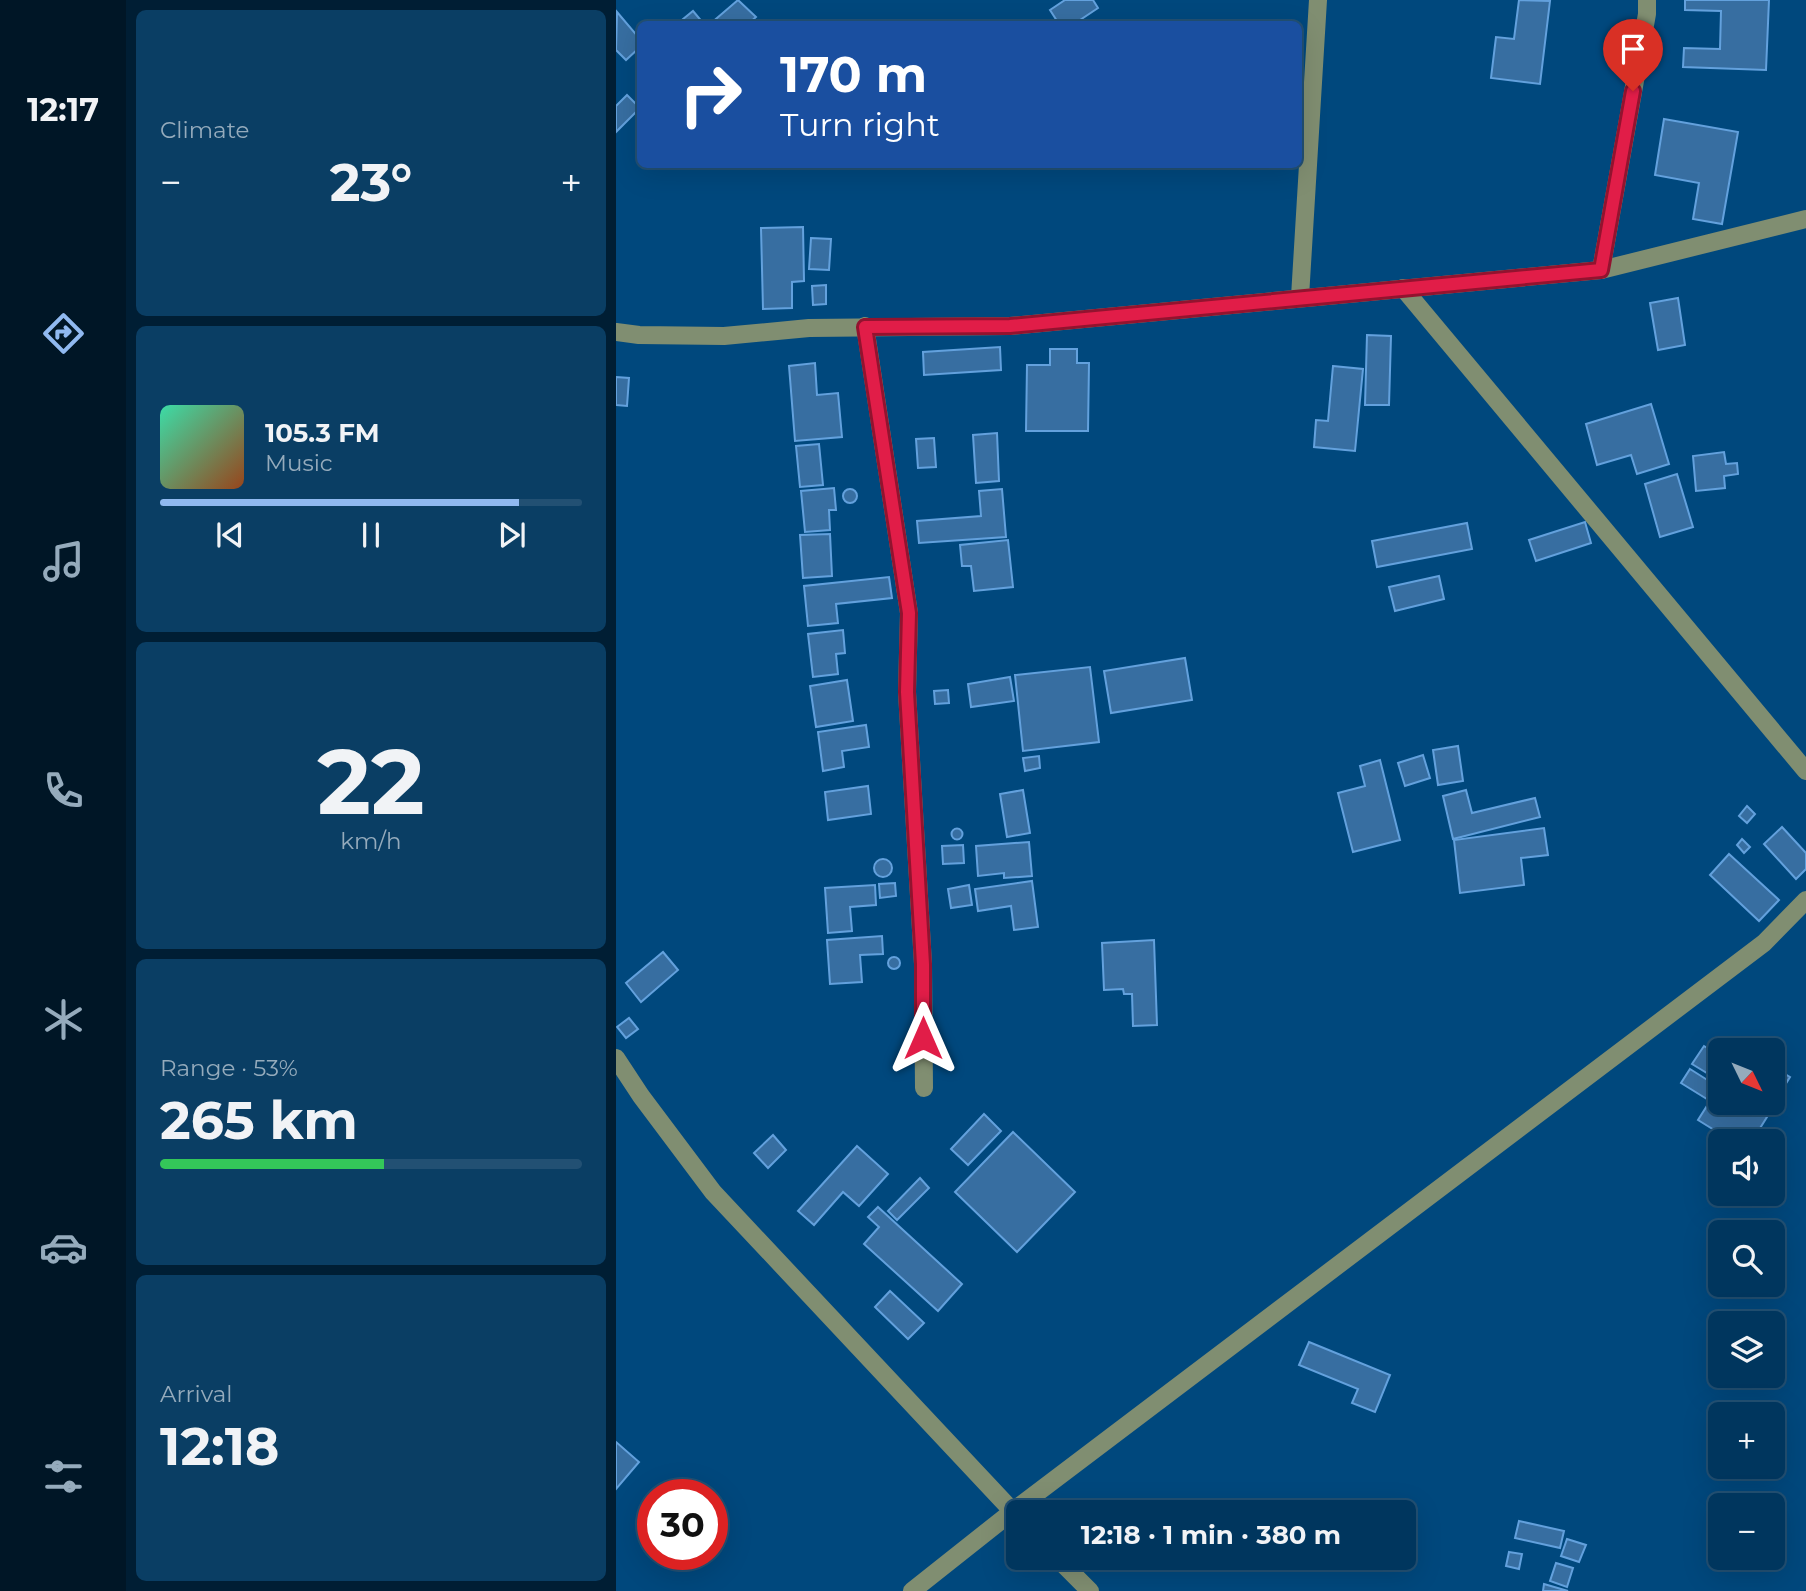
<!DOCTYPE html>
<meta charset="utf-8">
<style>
:root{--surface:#00365e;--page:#0a3e64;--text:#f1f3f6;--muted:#95abbc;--line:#225073;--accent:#90b9f0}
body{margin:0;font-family:Montserrat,sans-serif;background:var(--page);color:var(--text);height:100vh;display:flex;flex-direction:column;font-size:26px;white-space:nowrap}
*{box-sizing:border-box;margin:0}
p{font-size:23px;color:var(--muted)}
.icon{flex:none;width:38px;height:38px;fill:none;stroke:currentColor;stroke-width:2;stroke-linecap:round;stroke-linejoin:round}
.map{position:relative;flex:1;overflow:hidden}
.drawer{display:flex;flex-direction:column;gap:10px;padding:10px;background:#001e34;width:490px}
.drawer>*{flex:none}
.top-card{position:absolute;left:21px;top:21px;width:665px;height:147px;border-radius:10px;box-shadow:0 7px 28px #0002,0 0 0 2px var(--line);background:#1a4fa0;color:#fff;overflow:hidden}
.needle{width:46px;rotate:133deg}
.buttons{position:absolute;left:1092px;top:1038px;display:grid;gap:14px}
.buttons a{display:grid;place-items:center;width:77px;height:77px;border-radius:10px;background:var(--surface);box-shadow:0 7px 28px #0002,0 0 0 2px var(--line);font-size:35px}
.speed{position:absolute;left:21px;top:1479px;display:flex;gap:14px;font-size:35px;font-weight:700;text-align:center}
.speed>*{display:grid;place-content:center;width:91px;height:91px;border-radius:50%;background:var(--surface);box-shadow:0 7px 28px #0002,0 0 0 2px var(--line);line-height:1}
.speed .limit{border:10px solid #d22;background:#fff;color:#111}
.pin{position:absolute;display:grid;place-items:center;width:60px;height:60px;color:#fff;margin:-72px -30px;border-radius:50% 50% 50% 0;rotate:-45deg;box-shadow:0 0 7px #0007}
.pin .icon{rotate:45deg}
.me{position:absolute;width:77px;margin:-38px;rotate:0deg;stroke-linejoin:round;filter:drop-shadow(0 0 5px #0008)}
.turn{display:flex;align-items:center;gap:24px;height:147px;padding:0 28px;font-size:32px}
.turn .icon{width:91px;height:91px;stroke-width:2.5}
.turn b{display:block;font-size:49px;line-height:60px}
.big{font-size:52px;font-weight:700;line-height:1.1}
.drawer .widget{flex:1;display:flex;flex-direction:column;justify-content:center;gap:10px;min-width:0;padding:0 24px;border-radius:10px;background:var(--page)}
.drawer .dial{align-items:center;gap:0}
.dial b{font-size:91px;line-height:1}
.song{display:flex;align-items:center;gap:21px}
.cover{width:84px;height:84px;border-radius:10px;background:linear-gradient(135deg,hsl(160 70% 55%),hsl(20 70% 35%))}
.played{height:7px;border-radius:4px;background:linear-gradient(90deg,var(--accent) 85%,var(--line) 85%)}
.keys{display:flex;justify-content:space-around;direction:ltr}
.heat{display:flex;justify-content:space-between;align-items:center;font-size:38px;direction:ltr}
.charge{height:10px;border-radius:5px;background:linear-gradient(90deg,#34c759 53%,var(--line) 0)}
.trip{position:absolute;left:390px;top:1500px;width:410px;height:70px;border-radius:10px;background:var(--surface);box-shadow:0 7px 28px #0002,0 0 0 2px var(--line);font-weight:700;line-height:70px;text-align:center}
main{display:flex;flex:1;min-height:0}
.tabs{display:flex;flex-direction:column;width:126px;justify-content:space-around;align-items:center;background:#001626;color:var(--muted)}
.tabs .icon{width:49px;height:49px}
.tabs .current{color:var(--accent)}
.tabs b{font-size:32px;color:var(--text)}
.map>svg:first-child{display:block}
</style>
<main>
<nav class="tabs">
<b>12:17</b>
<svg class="icon current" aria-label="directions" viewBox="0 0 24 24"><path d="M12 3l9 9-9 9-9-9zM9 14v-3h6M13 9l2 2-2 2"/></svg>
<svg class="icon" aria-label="music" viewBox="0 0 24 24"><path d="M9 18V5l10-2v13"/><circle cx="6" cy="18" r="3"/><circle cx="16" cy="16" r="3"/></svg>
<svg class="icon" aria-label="phone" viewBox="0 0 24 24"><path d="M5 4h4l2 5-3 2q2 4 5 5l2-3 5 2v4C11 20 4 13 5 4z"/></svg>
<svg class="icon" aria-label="climate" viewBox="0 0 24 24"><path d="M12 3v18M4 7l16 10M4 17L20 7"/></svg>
<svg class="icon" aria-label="car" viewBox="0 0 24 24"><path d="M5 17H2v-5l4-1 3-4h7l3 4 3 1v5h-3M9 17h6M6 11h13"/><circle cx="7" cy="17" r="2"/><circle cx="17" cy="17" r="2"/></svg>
<svg class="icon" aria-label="filters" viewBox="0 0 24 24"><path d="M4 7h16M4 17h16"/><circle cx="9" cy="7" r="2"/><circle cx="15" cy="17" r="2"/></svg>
</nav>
<section class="drawer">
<div class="widget"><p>Climate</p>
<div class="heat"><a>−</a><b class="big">23°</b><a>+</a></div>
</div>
<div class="widget">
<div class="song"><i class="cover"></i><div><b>105.3 FM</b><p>Music</p></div></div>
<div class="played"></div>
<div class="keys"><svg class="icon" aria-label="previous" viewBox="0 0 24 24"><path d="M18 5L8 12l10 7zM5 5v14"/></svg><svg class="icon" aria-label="pause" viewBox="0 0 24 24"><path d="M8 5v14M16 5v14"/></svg><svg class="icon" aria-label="next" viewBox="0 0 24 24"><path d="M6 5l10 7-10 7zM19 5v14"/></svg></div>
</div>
<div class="widget dial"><b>22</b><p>km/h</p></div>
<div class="widget"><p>Range · 53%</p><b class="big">265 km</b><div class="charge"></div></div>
<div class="widget"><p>Arrival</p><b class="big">12:18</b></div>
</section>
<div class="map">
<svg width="1190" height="1591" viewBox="0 0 1190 1591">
<rect width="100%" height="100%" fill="#00487d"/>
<g fill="#376ea1" stroke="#63a1dd" stroke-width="2">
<polygon points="122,0 140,17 132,24 94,24"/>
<polygon points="449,0 477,0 482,8 458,24 443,24 434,10"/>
<polygon points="903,0 934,1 924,84 875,78 880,37 898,39"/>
<polygon points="1069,0 1153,0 1150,70 1067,67 1068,48 1104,49 1105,11 1069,10"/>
<polygon points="77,11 88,24 61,24"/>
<polygon points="1,12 24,39 24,47 10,60 0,50"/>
<polygon points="11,95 24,108 0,132 0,106"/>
<polygon points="1048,119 1122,132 1106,224 1077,219 1083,183 1039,175"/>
<polygon points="187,227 188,281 176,282 176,308 147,309 145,228"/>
<polygon points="195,238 215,239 213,270 193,269"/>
<polygon points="210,285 210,304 197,305 196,286"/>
<polygon points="1062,298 1069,345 1042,350 1034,303"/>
<polygon points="751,335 775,336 773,405 749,405"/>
<polygon points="384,347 385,370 308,375 307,352"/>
<polygon points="434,349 461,349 461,363 473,363 472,431 410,431 411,365 434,365"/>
<polygon points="199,363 201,395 222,393 226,437 179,441 173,366"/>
<polygon points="717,366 747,369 739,451 698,447 700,420 712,421"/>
<polygon points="0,377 13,378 11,406 0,405"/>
<polygon points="1035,404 1053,464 1021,474 1015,455 981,465 970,424"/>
<polygon points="381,433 383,481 360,483 357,435"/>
<polygon points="318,438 320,467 302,468 300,439"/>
<polygon points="203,444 207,485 184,487 180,446"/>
<polygon points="1108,452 1110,464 1121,463 1122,474 1108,476 1109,488 1080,491 1077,456"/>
<polygon points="1061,474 1077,527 1044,537 1029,484"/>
<polygon points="218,488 220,510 213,510 214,530 189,532 185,491"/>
<circle cx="234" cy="496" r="7"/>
<polygon points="386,489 390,537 303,543 301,521 365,516 363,491"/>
<polygon points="969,522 975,543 920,561 913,540"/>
<polygon points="851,523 856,549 761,567 756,541"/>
<polygon points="214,534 216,576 187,578 184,535"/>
<polygon points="392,540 397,587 358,591 355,566 346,566 344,545"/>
<polygon points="823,576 828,599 779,611 773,587"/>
<polygon points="273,577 276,598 220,604 222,623 192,626 188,586"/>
<polygon points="227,630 229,653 220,654 222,674 197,677 192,634"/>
<polygon points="569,658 576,700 495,713 488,671"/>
<polygon points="474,667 483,742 407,751 399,675"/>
<polygon points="394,677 398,701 355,707 352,684"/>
<polygon points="231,680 237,721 200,727 194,686"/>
<polygon points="332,690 333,703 319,704 318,691"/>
<polygon points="250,725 253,747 226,751 228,767 207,771 202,732"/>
<polygon points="842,746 847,781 822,785 817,750"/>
<polygon points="807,755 814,778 789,786 782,763"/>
<polygon points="423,756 424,768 409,771 407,758"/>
<polygon points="764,760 784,840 737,852 722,793 749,786 744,766"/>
<polygon points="252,786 255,814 212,820 209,792"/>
<polygon points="407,790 414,833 391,837 384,794"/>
<polygon points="850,790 856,813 919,798 924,817 837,839 827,796"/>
<polygon points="1131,806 1139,814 1131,823 1123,816"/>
<polygon points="1166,827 1190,853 1190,869 1180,879 1148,844"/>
<polygon points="928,828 932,855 905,858 908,885 844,893 838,840"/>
<circle cx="341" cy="834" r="5.5"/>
<polygon points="1126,839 1134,847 1128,853 1121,845"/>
<polygon points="413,842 416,876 388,878 388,873 362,876 360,846"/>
<polygon points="347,845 348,863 327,864 326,846"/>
<polygon points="1113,854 1163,900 1143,921 1094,875"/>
<circle cx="267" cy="868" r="9"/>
<polygon points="416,881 422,927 398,930 395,906 362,911 359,889"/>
<polygon points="279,883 280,896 264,898 263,884"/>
<polygon points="259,885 260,905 234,907 236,931 212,933 209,888"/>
<polygon points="353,885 356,905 335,908 332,889"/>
<polygon points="266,936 267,954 244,955 246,982 214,984 211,940"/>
<polygon points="538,940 541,1025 517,1026 516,994 508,994 507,989 488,990 486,943"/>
<polygon points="47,952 62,970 25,1002 10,983"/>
<circle cx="278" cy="963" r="6"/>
<polygon points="13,1018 22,1029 10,1038 1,1027"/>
<polygon points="1088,1046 1104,1056 1104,1081 1076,1064"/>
<polygon points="1157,1067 1174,1077 1153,1111 1140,1102 1157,1102"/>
<polygon points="1074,1069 1104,1088 1104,1102 1128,1102 1151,1117 1136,1141 1116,1141 1082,1120 1094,1101 1065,1083"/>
<polygon points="368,1114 385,1131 352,1165 335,1149"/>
<polygon points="397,1132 459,1192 401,1252 339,1192"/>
<polygon points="157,1135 170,1150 152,1168 138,1153"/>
<polygon points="241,1146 272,1174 243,1206 227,1192 198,1225 182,1211"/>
<polygon points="304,1178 313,1188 281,1220 272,1211"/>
<polygon points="262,1207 346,1284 322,1311 248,1244 263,1227 252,1217"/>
<polygon points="274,1291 308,1323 292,1339 259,1307"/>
<polygon points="693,1342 774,1375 759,1412 736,1403 742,1389 683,1365"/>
<polygon points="0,1442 23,1462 0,1489"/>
<polygon points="903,1521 948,1531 944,1548 899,1538"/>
<polygon points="951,1539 970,1545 963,1562 945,1556"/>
<polygon points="893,1552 906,1554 903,1569 890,1566"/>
<polygon points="940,1563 957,1568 951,1587 934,1581"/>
<polygon points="928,1584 952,1591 927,1591"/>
</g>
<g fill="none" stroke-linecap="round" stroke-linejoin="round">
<g stroke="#808e71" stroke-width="18">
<polyline points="985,270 1031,14 1031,0"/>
<polyline points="787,288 1190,771"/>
<polyline points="684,297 702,0"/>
<polyline points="249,326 293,613 291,692 307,964 308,1088"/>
<polyline points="0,332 23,335 108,336 193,328 394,326 985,270 1190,219"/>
<polyline points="0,1058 25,1096 97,1192 402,1517"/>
<polyline points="441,1558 474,1591"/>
<polyline points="296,1591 397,1511 1148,943 1190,900"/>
</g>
</g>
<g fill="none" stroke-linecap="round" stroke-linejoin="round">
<defs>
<polyline id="route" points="307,1038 307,964 291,692 293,613 249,327 394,326 985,270 1017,91"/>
</defs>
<use href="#route" stroke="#92132f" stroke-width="18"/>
<use href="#route" stroke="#e11d48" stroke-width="12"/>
</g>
</svg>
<div class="buttons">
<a><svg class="needle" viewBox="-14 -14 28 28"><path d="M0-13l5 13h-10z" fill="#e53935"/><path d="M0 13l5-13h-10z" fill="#95abbc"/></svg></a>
<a><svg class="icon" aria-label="sound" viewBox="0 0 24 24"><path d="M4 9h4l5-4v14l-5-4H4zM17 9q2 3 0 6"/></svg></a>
<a><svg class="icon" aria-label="search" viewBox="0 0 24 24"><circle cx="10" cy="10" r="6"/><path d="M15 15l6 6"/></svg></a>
<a><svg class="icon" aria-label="layers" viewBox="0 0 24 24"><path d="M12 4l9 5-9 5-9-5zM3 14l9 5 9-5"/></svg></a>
<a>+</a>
<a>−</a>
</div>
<div class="speed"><div class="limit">30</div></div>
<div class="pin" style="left:1017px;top:91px;background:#d93025"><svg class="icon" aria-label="arrive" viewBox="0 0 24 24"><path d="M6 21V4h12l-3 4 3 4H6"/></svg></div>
<svg class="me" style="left:307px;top:1038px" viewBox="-20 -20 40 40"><path d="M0-17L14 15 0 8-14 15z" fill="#e11d48" stroke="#fff" stroke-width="4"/></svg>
<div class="trip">12:18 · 1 min · 380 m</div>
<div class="top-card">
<div class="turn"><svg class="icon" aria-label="right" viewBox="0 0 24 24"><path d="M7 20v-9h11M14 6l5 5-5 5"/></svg><div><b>170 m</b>Turn right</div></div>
</div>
</div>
</main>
